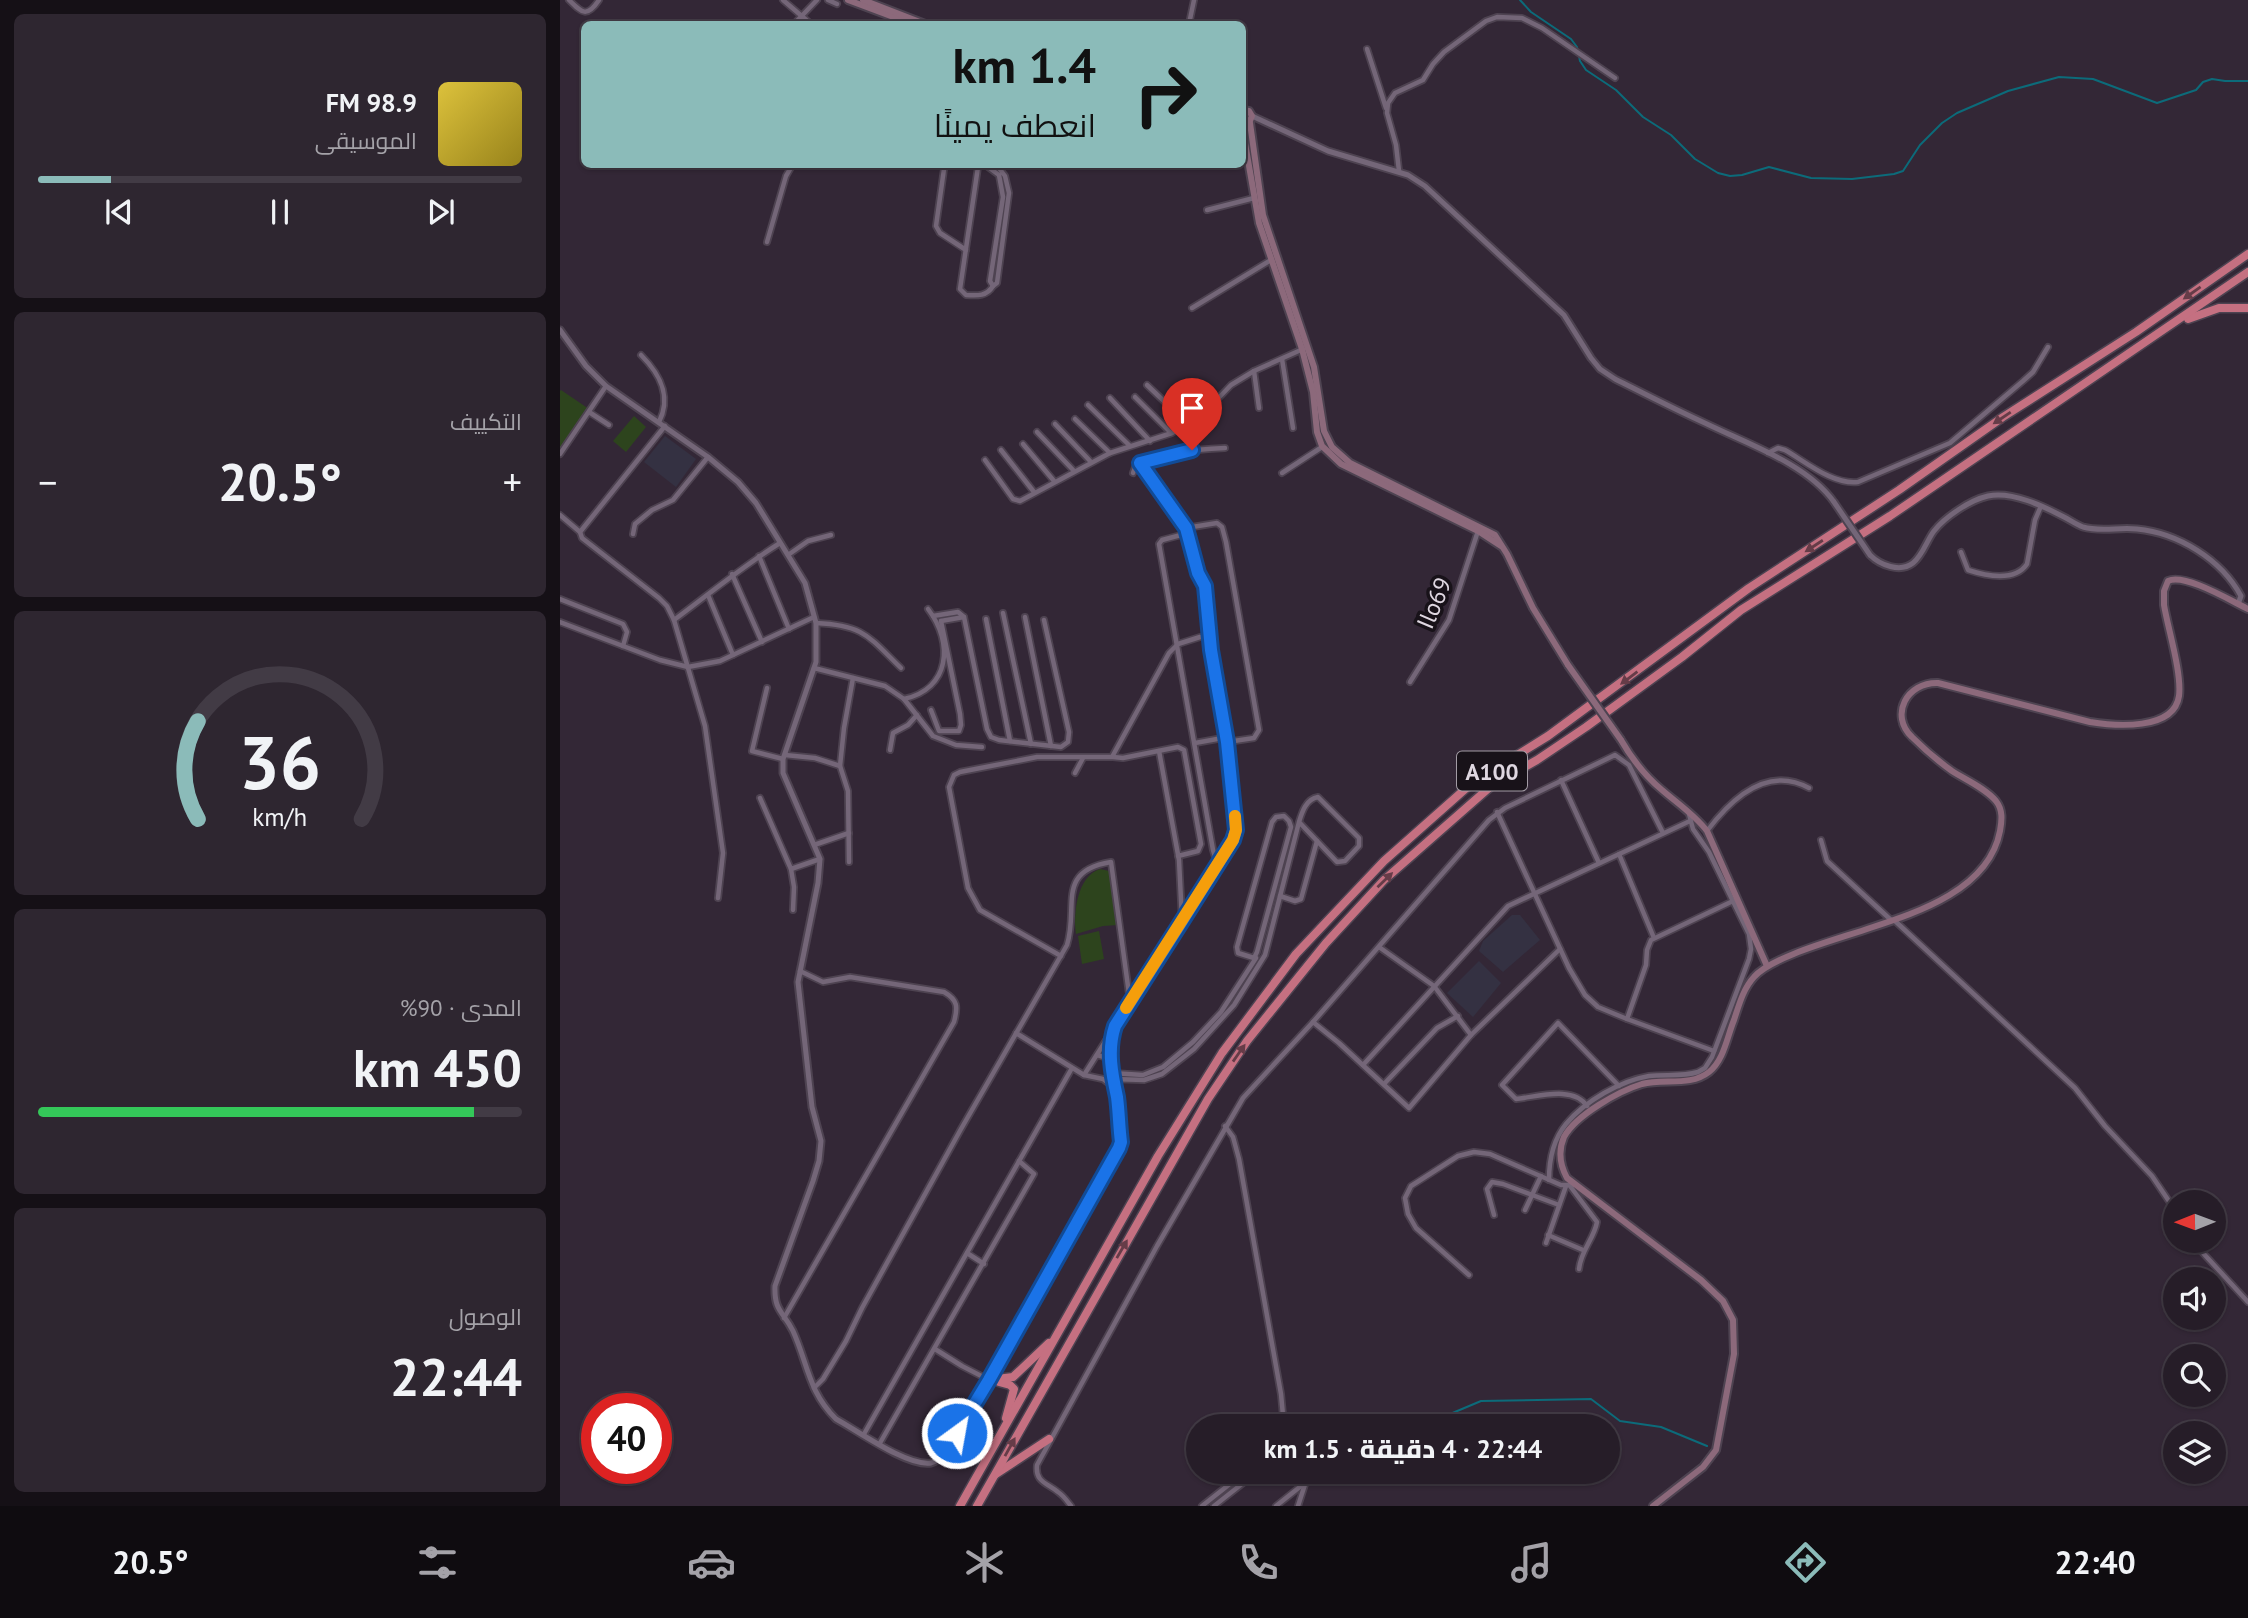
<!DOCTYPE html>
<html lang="ar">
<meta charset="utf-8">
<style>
:root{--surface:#261d28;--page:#2e2630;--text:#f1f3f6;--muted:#a4a2a8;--line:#423b45;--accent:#8bbbb9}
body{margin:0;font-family:"PT Sans",Cairo,sans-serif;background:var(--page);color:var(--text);direction:rtl;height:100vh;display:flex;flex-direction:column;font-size:26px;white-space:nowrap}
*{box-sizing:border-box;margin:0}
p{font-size:23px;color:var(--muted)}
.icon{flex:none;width:38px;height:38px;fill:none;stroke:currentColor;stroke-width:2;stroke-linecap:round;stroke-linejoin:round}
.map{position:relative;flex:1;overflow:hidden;direction:ltr}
.details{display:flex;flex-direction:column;gap:14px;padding:14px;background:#151016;width:560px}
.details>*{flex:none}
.hud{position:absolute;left:21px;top:21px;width:665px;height:147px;border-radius:10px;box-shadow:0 2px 5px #0004,0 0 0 2px var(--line);direction:rtl;background:#8bbbb9;color:#111;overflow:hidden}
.needle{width:46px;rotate:269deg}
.fabs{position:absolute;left:1603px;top:1190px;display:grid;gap:14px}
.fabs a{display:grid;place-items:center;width:63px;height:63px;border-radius:50%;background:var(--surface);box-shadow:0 2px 5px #0004,0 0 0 2px var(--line);font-size:35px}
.speed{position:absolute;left:21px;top:1393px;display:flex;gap:14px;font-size:35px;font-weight:700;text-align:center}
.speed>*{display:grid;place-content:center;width:91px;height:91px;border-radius:50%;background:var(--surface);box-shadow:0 2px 5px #0004,0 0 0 2px var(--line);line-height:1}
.speed .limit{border:10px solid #d22;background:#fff;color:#111}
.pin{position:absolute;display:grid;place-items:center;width:60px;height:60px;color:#fff;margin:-72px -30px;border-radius:50% 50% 50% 0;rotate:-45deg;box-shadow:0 0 7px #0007}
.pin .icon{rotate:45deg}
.me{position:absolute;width:77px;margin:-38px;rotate:32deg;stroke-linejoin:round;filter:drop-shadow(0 0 5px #0008)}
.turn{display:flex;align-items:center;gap:24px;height:147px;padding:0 35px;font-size:32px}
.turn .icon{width:91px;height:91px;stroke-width:2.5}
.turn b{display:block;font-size:49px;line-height:60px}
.big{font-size:52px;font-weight:800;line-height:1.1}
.details .tile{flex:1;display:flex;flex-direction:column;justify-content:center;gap:10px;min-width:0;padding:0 24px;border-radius:10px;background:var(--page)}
.details .dial{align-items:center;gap:0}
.dial svg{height:182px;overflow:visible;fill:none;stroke:var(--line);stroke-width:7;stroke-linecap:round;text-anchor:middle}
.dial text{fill:var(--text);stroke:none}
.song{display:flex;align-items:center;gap:21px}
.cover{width:84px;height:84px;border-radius:10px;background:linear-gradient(135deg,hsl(50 70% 55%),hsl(50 70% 35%))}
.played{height:7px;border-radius:4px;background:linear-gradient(90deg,var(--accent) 15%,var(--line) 15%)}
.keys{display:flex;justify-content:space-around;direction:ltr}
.heat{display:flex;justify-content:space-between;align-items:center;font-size:38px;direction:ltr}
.charge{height:10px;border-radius:5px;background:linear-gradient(90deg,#34c759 90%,var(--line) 0)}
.trip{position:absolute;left:626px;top:1414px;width:434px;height:70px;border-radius:35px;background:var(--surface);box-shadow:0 2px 5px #0004,0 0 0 2px var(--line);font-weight:800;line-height:70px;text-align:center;direction:rtl}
.tab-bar{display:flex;height:112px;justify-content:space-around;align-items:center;background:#0f0c10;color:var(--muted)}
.tab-bar .icon{width:49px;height:49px}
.tab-bar .current{color:var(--accent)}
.tab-bar b{font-size:32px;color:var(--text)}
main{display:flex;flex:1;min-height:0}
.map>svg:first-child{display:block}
</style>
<main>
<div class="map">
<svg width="1688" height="1506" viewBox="0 0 1688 1506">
<rect width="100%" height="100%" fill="#332736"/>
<g fill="#343142">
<polygon points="105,436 136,459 116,487 84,462"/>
<polygon points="952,915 960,915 980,940 943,972 919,951 923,941"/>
<polygon points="919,961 941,983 913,1017 887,993"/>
</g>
<g fill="#2d441d">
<polygon points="1,390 29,409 0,451 0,391"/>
<polygon points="74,416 86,427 66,452 53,441"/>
<path d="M540,869L549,871L550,875L558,925L543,926L516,934C513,914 517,876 540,869Z"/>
<polygon points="539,931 544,959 522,964 518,936"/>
</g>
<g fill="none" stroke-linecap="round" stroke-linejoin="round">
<g stroke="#0c6b7a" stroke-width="2">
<polyline points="960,0 971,12 1011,39 1017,47 1020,61 1026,70 1056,90 1083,117 1111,135 1135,159 1158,173 1170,176 1182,175 1209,167 1251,178 1292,179 1334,174 1343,171 1360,145 1382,123 1397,113 1448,91 1499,77 1533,79 1597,103 1636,90 1643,82 1652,79 1665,81 1688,81"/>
<polyline points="847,1426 860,1416 883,1417 921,1401 1031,1399 1060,1421 1101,1427 1147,1446"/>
</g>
<defs>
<g id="minor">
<path d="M9,0C22,13 27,18 39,0"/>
<polyline points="223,0 251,24"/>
<polyline points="268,0 277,4"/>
<polyline points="234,24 257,0"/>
<polyline points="333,24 338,19"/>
<polyline points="629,24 634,0"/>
<polyline points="807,49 826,108"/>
<polyline points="313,164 320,164"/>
<polyline points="387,164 384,169 376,226 380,233 406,250"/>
<polyline points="424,164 439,175 443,197 430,281 433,286 437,283 449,193 445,176 436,164"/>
<path d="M418,167L400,289L406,295C418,296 427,296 433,286"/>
<polyline points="839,171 836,145 827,113 828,103 835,93 863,80 873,64 884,52 926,21 937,17 962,18 982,28 1055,78"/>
<polyline points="647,210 694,198"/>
<polyline points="207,242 226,176 233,164"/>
<polyline points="632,308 711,260"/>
<path d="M81,355C100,374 112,396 99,422"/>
<polyline points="722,359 733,428"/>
<polyline points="694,371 699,408"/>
<polyline points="587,385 627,423"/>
<polyline points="619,389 639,406 650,406"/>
<polyline points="575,397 611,433"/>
<polyline points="550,398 590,441"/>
<polyline points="528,405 570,446"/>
<polyline points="29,412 49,425"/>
<polyline points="515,419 550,453"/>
<polyline points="495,424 531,462"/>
<polyline points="105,426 20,532 22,538 99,598 107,606 114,620 145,726 163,853 158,898"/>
<polyline points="477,432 514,471"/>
<polyline points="463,444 494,481"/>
<polyline points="441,450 474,492"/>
<path d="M1208,453L1218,448L1225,450C1246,462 1273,485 1298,482L1390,443L1463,381L1473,372L1488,347"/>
<polyline points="0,454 46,386"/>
<polyline points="425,460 453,499 460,501 550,453 612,433 647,410 671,385 694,371 743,349"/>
<path d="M573,473L576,465C603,453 635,449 665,448"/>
<polyline points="722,473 762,447"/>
<polyline points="0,515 20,532"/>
<polyline points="626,528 657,523 662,527 666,542 699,730 694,738 667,742"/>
<polyline points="73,534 75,524 92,510 113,500 148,457"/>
<polyline points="621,535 602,540 599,544 653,850 657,863"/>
<path d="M1401,552L1408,570C1426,576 1455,582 1467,564L1475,520L1481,506"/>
<polyline points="228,555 248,541 271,535"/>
<polyline points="199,556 229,629"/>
<polyline points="172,574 202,642"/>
<polyline points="148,595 173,655"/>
<polyline points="0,599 63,624 67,632 63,646"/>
<polyline points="443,613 471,744"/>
<polyline points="373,616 398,612 404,617 427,729 431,737 439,740 501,747 508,742 509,732 484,620"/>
<polyline points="465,617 491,746"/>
<polyline points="426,619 450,741"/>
<path d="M114,620C149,594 183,566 220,543"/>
<polyline points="381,621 404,617"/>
<polyline points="0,622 100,660 128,667 160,661 254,617"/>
<path d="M256,623C304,625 309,637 341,668"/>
<polyline points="254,668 325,686 344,699 373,736 396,745 422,747"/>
<polyline points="850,682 889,620 918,531"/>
<polyline points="207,688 192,751 223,759"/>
<path d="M344,699C390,689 394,643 368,609"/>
<polyline points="371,710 379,731 399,731 401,725 400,714 381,621"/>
<polyline points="635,743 657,739"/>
<polyline points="330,750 333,733 348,725 357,715"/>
<polyline points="599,751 619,860 622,920"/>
<polyline points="225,755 255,758 280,766"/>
<polyline points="553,757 563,758 618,747 624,750 641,844 638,851 618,856"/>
<polyline points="515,773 523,758"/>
<polyline points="1001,780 1039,863"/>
<polyline points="200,798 231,869 234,887 233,910"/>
<polyline points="937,812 1009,968 1025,995 1038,1007 1067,1019 1154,1051"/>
<polygon points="724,816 729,821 731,827 697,952 694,958 678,953 677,947 712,822 716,817"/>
<path d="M1147,831C1171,799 1207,765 1249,788"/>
<polyline points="1261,840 1267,861 1331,920"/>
<polyline points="254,845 289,833"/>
<polyline points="1059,854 1094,938"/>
<polyline points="289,862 288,791 280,766 284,728 293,678"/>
<polyline points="231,869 260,859"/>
<polyline points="720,896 735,901 741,899 757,841"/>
<polyline points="1334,920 1515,1088 1545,1126 1592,1176 1615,1210"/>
<polyline points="819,947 874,986 911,1035"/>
<polyline points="501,956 420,910 408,888 389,787 394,775 400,772 477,757 552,757 609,653 618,644 640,637"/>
<polyline points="1067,1019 1086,965 1087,950 1091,940 1173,901"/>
<polyline points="753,1022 779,1043 849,1108 911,1035 1000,949"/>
<polyline points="537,1055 551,1059"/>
<polyline points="803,1065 948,906 1130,821"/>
<polyline points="552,1073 583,1075 603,1067 633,1042 661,1012 696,958"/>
<polyline points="552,1073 552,1033"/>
<polyline points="524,1075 673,840 676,829 667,742 651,650 645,586 639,575 626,528 581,462"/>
<path d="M553,1079L584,1080L602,1074L634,1049L674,1005L705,955L739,822L777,862L785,861L799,846V838L758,797C746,799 742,812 739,822"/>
<polyline points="824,1084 877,1028 898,1016"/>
<path d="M1027,1106C1013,1085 977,1097 956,1099L942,1085L998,1023L1059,1086"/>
<polyline points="665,1126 673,1137 679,1159 721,1394 724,1426"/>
<path d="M989,1180C989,1160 993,1140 1006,1124C1025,1101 1060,1081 1089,1076C1105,1074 1122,1077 1138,1072L1145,1068L1152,1057L1189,959L1191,949L1189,934L1149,852L1133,829L1129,814"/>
<path d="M1010,1186L1037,1222C1034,1239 1021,1250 1019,1269"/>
<polyline points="965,1210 981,1176"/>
<polyline points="934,1215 927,1189 932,1182 943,1184 999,1205"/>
<polyline points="988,1235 1023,1250"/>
<polyline points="1632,1241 1688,1302"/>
<polyline points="986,1243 1006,1186"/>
<polyline points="407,1253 424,1264"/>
<polyline points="909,1275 856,1228 848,1214 845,1198 851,1186 898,1156 914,1152 930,1154 1001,1185 1014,1185"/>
<path d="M224,1318L394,1022C398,1007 398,1000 384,992L290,977L263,982L240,971"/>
<polyline points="375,1349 402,1366 429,1380 560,1142 556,1095 551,1085 543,1079 524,1075 456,1033"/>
<path d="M254,1388L263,1379L286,1341L302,1308L401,1129L507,945C519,907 495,871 551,862L570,1001"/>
<polyline points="304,1434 512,1068"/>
<polyline points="320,1443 474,1174 459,1161"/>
<path d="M511,1506C507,1501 504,1496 498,1492C487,1483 475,1482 477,1465L597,1246L683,1098L753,1022L929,820L945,808L1055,755L1069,765L1103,833"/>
<polyline points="642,1506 685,1472"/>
<polyline points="654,1506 697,1472"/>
<polyline points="716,1506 746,1482"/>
<polyline points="738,1506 749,1472"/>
</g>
<g id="tertiary">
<path d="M692,116L768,151L848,175L865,186L1004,315L1031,358L1040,369L1055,379C1085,394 1116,410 1147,424C1188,444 1247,464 1274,502"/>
<path d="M0,330L26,366L46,386L148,457L178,482L196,503L245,583L256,623V662L223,759V773L260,859L258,883L238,982L252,1107L261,1141L259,1161L253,1181L215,1286C214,1311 223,1311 233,1331C248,1364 248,1391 276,1419C298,1431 348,1467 371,1463C377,1461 381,1458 385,1454L429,1380"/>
<path d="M1310,555C1320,565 1340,573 1353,563C1363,555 1367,540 1374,531C1385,517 1410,500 1428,496C1452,491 1483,506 1504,517C1510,520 1517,525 1523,527C1540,532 1559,527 1577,529C1618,533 1661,559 1681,596L1678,604"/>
</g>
<g id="secondary">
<polyline points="288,0 352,24"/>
<polyline points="303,0 365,24"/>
<polyline points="682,110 689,111 692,116 688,125"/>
<polyline points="690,123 703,215 754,367 764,431 772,447 790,463 935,535 947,554 973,608 1008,665"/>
<polyline points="682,126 699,223 742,349 753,392 757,432 762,446 781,464 918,531 941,546"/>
<path d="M1061,740C1072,759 1085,776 1102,790C1117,803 1135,815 1147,831L1207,966"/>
<path d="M1093,1506L1143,1467L1156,1450L1174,1354L1173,1320L1163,1301L1141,1280L1007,1178C1000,1165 998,1151 1004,1137C1016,1115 1059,1091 1082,1084C1104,1078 1130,1087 1149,1072C1164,1060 1167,1037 1174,1020C1179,1005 1183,989 1194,977C1212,956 1282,938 1310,928C1359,912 1429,889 1440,831C1442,820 1443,810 1436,801C1425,788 1406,780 1392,771C1378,761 1364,749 1352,737C1329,715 1347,682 1378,683L1530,722C1555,726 1614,731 1619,696C1622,673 1608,629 1604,605V591L1608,581C1625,573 1671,601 1688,609"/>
</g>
<g id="motorway">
<polyline points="1628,319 1659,308 1688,308"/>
<polyline points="429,1380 453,1377 489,1343"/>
<polyline points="439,1382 450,1385 454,1389 446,1418"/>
<polyline points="436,1474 489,1439"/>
<polyline points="400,1506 598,1156 662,1053 736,954 824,861 912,783 988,736 1189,588 1339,490 1443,417 1576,332 1688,254"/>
<polyline points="417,1506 648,1099 687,1041 766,943 824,880 930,787 977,760 1026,727 1122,657 1181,610 1330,516 1688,272"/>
</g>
</defs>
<use href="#minor" stroke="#4e4351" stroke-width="8"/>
<use href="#tertiary" stroke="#4e4351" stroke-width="9"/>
<use href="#secondary" stroke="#4e4351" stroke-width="10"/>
<use href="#motorway" stroke="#4e4351" stroke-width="11"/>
<use href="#minor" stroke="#746678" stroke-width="4.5"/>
<use href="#tertiary" stroke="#746678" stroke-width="5"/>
<use href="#secondary" stroke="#8c697b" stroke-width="6"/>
<use href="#motorway" stroke="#c57081" stroke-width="8"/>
<defs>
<polyline id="tertiary-bridge" points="1274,502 1310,555"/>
<polyline id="secondary-bridge" points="1008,665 1061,740"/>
</defs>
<use href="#tertiary-bridge" stroke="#4e4351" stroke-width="9" stroke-linecap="butt"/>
<use href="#secondary-bridge" stroke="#4e4351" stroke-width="10" stroke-linecap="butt"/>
<use href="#tertiary-bridge" stroke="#746678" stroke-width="5"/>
<use href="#secondary-bridge" stroke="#8c697b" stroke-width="6"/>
</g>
<defs><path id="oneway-solid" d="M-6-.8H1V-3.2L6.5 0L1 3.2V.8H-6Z" transform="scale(1.75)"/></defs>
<g fill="#663c48">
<use href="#oneway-solid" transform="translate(1632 293) rotate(145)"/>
<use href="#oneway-solid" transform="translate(1442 418) rotate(146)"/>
<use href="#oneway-solid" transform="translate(1254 546) rotate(147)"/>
<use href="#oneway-solid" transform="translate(1069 678) rotate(143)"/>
<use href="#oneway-solid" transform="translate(825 880) rotate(-44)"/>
<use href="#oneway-solid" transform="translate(679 1053) rotate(-55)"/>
<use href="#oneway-solid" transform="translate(562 1249) rotate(-60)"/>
<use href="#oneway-solid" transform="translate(450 1447) rotate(-61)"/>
</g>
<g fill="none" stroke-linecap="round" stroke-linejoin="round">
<defs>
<path id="route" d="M397,1433L429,1380L559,1148L561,1142C559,1127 559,1112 557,1097C552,1074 547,1050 555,1026L622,921L673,840L676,830L667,742L651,650L645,586L638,573L626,528L580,463L632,450"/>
</defs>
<use href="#route" stroke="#114b97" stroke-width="18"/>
<use href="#route" stroke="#1a73e8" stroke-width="12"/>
<polyline stroke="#f59e0b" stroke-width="12" points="566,1008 673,840 676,830 675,816"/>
</g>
<g text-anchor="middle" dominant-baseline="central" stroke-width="7" stroke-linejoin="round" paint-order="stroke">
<rect fill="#181219" stroke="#a39ca5" stroke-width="2" x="897" y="751.5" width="70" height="39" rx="5"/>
<g font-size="23" font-weight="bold" fill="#dfd7e1">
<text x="932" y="771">A100</text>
</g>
<g font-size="24" fill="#dfd7e1" stroke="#181219">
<text transform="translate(874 603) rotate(-67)">Ilo69</text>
</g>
</g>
</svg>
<div class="fabs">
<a><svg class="needle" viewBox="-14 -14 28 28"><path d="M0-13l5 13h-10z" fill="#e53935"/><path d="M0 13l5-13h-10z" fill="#a4a2a8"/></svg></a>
<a><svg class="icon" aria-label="sound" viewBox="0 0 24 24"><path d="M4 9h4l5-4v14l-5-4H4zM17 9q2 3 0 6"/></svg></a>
<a><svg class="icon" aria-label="search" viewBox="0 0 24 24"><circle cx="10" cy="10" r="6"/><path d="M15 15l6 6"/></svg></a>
<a><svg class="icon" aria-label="layers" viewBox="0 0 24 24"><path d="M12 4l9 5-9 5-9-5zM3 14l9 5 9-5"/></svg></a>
</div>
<div class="speed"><div class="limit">40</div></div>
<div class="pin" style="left:632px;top:450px;background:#d93025"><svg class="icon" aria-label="arrive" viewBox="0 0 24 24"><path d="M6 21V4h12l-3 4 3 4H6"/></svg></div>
<svg class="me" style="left:397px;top:1433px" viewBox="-20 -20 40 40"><circle r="17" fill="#1a73e8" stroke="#fff" stroke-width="3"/><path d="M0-11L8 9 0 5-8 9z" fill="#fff"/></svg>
<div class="trip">22:44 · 4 دقيقة · 1.5 km</div>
<div class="hud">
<div class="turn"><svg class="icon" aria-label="right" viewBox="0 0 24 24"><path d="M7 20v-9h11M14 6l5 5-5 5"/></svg><div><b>1.4 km</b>انعطف يمينًا</div></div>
</div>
</div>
<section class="details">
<div class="tile">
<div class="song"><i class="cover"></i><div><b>98.9 FM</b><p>الموسيقى</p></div></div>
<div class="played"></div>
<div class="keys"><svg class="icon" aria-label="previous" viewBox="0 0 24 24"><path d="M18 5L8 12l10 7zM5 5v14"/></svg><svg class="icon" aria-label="pause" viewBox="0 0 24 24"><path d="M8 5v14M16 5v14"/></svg><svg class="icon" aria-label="next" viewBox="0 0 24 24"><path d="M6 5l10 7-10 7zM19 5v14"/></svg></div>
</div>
<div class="tile"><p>التكييف</p>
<div class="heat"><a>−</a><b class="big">20.5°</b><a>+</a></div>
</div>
<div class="tile dial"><svg viewBox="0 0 100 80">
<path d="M14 69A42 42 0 1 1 86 69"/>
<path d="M14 69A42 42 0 0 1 14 26" stroke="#8bbbb9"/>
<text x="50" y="56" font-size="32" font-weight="700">36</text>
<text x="50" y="72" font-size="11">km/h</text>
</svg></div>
<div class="tile"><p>المدى · 90%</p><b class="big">450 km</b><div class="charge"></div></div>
<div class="tile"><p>الوصول</p><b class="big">22:44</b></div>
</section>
</main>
<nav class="tab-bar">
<b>22:40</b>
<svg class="icon current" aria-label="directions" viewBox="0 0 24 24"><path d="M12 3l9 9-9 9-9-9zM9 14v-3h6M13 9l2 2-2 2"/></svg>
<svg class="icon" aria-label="music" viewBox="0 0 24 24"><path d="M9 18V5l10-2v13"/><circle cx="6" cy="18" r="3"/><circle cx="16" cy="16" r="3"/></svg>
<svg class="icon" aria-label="phone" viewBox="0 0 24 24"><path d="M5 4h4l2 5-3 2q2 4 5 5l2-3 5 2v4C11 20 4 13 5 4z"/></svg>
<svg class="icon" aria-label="climate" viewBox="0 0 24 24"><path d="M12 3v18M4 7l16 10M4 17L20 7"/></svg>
<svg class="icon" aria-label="car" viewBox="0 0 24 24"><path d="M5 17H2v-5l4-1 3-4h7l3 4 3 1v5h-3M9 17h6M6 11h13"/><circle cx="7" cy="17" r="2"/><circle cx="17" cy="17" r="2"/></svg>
<svg class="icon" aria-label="filters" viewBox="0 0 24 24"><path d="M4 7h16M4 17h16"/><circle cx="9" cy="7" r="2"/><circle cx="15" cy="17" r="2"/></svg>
<b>20.5°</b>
</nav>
